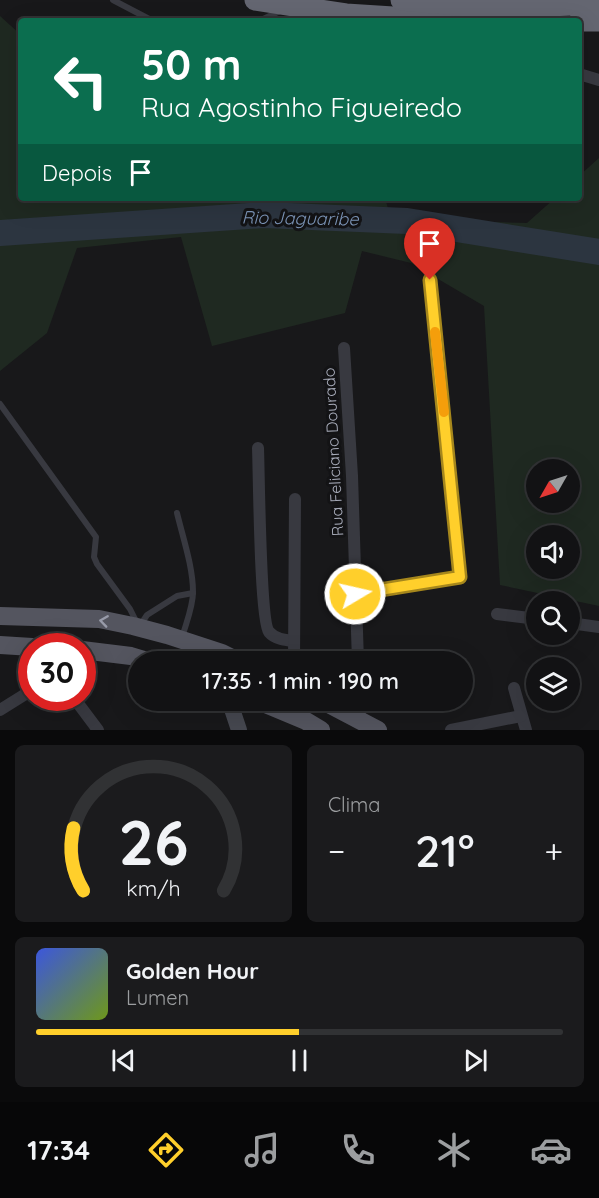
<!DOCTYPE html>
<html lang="pt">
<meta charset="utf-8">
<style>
:root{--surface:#121214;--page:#1b1b1d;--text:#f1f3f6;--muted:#9c9ea0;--line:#313234;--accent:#ffcf2b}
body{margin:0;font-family:Quicksand,sans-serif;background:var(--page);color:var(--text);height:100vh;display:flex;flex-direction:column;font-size:22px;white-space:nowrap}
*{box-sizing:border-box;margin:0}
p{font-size:20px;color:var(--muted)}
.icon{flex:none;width:33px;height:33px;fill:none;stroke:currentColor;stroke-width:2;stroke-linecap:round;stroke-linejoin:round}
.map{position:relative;height:730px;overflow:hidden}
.details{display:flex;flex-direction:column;gap:15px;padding:15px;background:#0a0a0b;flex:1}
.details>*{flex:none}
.top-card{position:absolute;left:18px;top:18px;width:564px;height:183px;border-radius:6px;box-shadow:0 6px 24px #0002,0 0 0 2px var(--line);background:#0b6e4f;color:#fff;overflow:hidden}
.needle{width:39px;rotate:231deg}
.controls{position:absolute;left:526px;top:459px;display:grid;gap:12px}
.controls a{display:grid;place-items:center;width:54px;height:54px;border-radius:50%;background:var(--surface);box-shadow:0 6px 24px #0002,0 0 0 2px var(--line);font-size:30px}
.speed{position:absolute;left:18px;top:633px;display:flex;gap:12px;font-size:30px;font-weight:700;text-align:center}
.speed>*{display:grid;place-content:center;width:78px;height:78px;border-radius:50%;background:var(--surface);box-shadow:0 6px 24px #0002,0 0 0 2px var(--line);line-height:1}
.speed .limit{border:9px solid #d22;background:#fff;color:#111}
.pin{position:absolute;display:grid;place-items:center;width:51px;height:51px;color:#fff;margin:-62px -26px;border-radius:50% 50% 50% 0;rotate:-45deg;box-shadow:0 0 6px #0007}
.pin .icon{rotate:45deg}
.me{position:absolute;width:66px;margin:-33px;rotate:81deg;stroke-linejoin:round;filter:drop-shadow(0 0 4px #0008)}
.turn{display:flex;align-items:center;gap:21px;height:126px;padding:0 24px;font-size:27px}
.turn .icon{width:78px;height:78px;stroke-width:2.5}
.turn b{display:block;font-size:42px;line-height:51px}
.then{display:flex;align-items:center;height:57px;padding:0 24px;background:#0003;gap:12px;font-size:22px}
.big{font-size:45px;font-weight:600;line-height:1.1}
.details .tile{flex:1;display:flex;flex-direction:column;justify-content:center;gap:9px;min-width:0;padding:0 21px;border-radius:9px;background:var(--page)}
.details .dial{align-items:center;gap:0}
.dial svg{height:156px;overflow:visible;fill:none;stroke:var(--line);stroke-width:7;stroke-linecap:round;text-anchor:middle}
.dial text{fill:var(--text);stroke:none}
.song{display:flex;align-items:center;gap:18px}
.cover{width:72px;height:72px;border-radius:9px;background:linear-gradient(135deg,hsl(230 70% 55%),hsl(80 70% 35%))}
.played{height:6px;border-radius:3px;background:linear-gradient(90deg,var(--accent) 50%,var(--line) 50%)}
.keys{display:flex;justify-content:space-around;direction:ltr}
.heat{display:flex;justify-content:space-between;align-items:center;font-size:33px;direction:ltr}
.details .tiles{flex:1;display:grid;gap:15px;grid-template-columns:1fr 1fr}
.tile:last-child{grid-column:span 2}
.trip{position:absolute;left:128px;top:651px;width:345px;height:60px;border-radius:30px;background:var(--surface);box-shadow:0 6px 24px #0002,0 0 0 2px var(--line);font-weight:600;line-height:60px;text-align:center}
.tabs{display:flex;height:96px;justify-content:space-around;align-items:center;background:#070708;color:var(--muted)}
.tabs .icon{width:42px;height:42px}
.tabs .selected{color:var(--accent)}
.tabs b{font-size:27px;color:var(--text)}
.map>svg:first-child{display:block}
</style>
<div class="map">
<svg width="599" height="730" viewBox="0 0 599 730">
<rect width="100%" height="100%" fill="#18181a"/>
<path fill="#1f2921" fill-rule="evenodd" d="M0,16L21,35V198H385L391,219L527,223L555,198H579V176L599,158V606L500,585L484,306L411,263L362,251L345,313L212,346L181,237L77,248L47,333L0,371ZM537,470H570V502H537ZM537,536H570V568H537Z"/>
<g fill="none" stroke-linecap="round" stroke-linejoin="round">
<polyline stroke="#2c3540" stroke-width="26" points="0,233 264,215 407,221 599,252"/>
<g stroke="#383940" stroke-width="6">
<polyline points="113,0 153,21"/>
<polyline points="259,21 280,11"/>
<polyline points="0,404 96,537 94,557 97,564 130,609 137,623"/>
<path d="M177,513C183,538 193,567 193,592C193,607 186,623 182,638"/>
<polyline points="139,627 147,615 177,596 193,593"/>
</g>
<g stroke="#383940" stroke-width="12">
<polyline points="579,74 599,80"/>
<polyline points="344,348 352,476 358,662"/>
<path d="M258,448C259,473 260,621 269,632C275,639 285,640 294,641"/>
<polyline points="355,594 460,577 428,257"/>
<polyline points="497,614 537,619"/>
<polyline points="570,623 599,627"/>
<polyline points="294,662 295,499"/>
<polyline points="514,688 526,730"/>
<polyline points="74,698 98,730"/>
<polyline points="359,700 360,720"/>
<polyline points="0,710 32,690"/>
<polyline points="451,730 521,716"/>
</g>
<polyline stroke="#464850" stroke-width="16" points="229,700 239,730"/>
<g stroke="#54555f" stroke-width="18">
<polyline points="0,616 99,619 133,626 167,635 222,653 240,662"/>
<polyline points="0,645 32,647"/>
<polyline points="82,650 131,656 151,662"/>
<polyline points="256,700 306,721 321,730"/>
<polyline points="321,700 378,730"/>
</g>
<g stroke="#646671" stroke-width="21">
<polyline points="255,0 346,14 456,21"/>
<polyline points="401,0 491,8 599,4"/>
<polyline points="579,21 599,21"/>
</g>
</g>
<defs><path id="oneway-chevron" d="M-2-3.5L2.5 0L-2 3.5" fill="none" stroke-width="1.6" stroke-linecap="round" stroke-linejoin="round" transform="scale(1.5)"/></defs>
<use stroke="#989ba9" href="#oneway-chevron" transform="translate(104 621) rotate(-172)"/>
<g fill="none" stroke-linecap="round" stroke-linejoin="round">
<defs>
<polyline id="route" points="355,594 460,577 430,280"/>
</defs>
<use href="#route" stroke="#a6871c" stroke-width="15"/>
<use href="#route" stroke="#ffcf2b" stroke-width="10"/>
<polyline stroke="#f59e0b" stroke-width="10" points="435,332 444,412"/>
</g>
<g text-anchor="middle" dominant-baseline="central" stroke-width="6" stroke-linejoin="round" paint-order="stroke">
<g font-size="16" fill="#a9adbb" stroke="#131315">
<text transform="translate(333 452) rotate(-93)">Rua Feliciano Dourado</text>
</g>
<g font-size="18" font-style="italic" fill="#7d96b9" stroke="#131315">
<text transform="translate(300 218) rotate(1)">Rio Jaguaribe</text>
</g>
</g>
</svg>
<div class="controls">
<a><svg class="needle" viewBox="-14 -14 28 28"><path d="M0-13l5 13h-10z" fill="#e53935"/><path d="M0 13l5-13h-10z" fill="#9c9ea0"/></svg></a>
<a><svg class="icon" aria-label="sound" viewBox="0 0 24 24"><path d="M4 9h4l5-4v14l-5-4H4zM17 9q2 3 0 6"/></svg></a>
<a><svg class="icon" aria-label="search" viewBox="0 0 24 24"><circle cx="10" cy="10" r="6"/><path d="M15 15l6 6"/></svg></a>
<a><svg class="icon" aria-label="layers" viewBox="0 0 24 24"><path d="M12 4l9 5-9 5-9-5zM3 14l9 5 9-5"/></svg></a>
</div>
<div class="speed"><div class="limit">30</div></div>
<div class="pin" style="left:430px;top:280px;background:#d93025"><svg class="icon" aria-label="arrive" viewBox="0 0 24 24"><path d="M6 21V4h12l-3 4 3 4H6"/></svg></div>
<svg class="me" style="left:355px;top:594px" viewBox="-20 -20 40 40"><circle r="17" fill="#ffcf2b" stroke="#fff" stroke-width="3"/><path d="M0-11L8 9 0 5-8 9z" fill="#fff"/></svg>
<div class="trip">17:35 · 1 min · 190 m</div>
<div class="top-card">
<div class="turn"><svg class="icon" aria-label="left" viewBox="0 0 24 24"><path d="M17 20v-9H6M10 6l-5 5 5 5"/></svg><div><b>50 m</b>Rua Agostinho Figueiredo</div></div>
<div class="then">Depois<svg class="icon" aria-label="arrive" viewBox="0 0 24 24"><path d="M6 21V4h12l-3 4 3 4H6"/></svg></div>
</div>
</div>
<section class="details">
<div class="tiles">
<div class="tile dial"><svg viewBox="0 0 100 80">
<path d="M14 69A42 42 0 1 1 86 69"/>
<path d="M14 69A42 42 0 0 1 9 37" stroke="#ffcf2b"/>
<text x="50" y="56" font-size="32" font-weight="700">26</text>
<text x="50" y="72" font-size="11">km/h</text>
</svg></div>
<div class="tile"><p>Clima</p>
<div class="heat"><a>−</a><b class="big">21°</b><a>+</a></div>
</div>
<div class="tile">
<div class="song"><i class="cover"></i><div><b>Golden Hour</b><p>Lumen</p></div></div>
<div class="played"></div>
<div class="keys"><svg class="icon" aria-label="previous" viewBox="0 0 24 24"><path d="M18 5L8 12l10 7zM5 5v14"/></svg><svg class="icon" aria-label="pause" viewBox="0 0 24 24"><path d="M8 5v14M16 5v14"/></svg><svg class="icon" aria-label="next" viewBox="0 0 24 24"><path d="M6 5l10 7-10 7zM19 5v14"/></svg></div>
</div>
</div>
</section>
<nav class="tabs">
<b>17:34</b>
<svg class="icon selected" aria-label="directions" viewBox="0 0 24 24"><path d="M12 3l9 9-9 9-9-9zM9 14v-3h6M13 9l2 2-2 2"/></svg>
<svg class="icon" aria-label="music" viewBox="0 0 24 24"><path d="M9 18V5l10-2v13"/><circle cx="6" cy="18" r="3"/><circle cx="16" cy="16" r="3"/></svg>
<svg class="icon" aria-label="phone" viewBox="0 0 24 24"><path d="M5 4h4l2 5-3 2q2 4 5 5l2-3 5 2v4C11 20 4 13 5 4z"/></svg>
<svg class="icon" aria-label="climate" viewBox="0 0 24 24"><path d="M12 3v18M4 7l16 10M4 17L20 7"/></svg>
<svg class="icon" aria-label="car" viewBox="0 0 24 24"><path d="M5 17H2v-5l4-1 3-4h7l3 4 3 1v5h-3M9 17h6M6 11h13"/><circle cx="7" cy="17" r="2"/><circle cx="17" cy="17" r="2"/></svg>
</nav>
